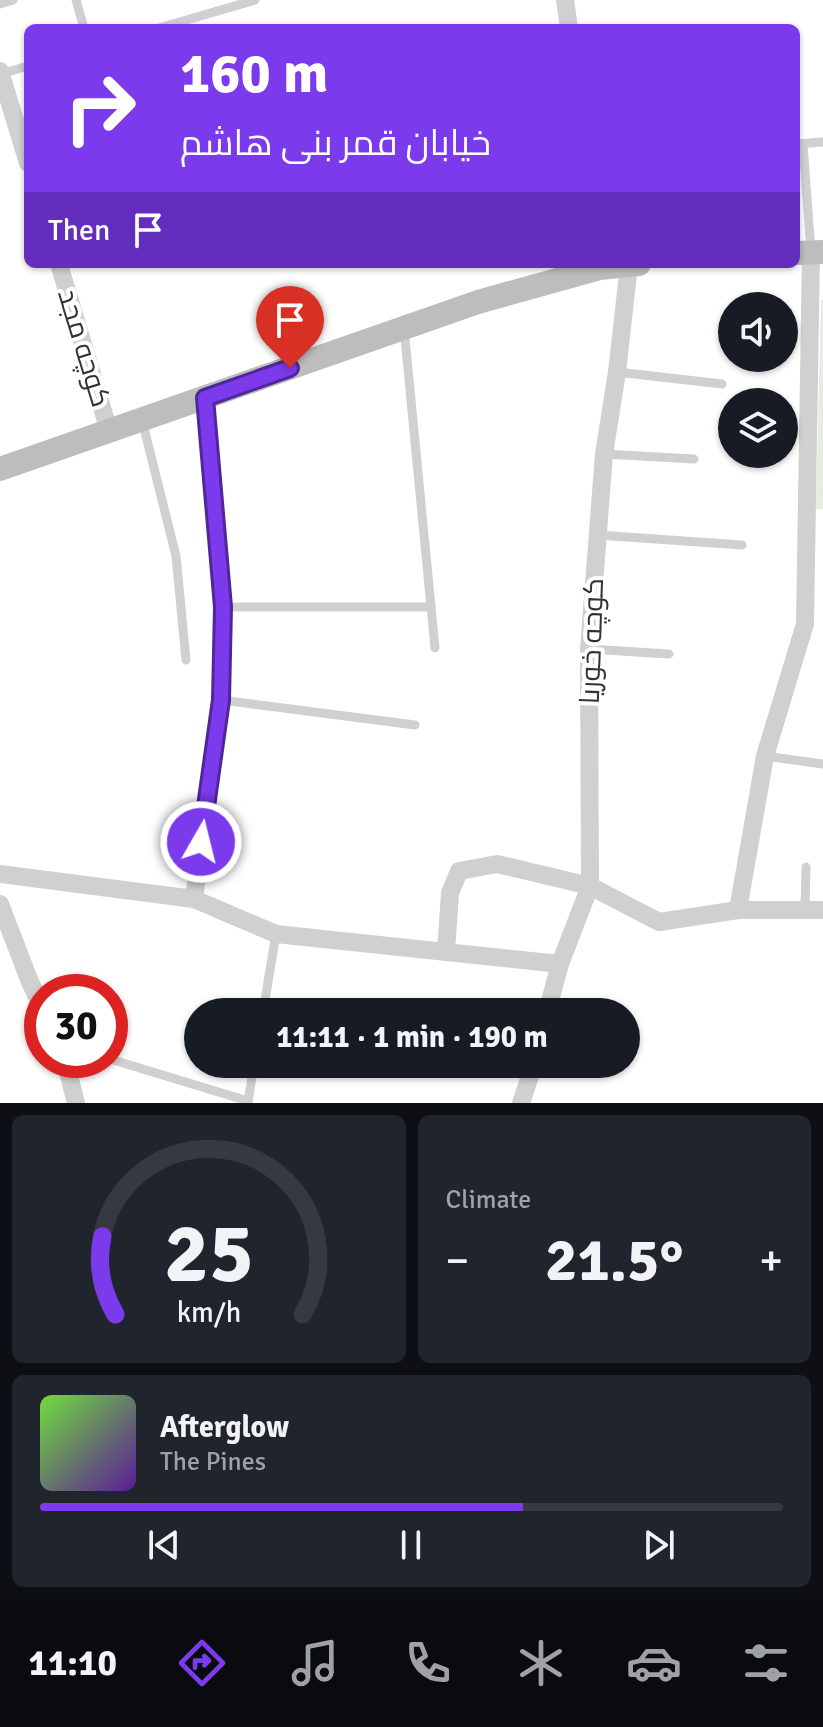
<!DOCTYPE html>
<meta charset="utf-8">
<style>
:root{--surface:#171b24;--page:#20242c;--text:#f1f3f6;--muted:#9ea1a6;--line:#363941;--accent:#7c3aed}
body{margin:0;font-family:Signika,Cairo,sans-serif;background:var(--page);color:var(--text);height:100vh;display:flex;flex-direction:column;font-size:30px;white-space:nowrap}
*{box-sizing:border-box;margin:0}
p{font-size:26px;color:var(--muted)}
.icon{flex:none;width:44px;height:44px;fill:none;stroke:currentColor;stroke-width:2;stroke-linecap:round;stroke-linejoin:round}
.map{position:relative;height:1103px;overflow:hidden}
.panel{display:flex;flex-direction:column;gap:12px;padding:12px;background:#0d0f14;flex:1}
.panel>*{flex:none}
.banner{position:absolute;left:24px;top:24px;width:776px;height:244px;border-radius:12px;box-shadow:0 2px 6px #0004;background:#7c3aed;color:#fff;overflow:hidden}
.tools{position:absolute;left:718px;top:292px;display:grid;gap:16px}
.tools a{display:grid;place-items:center;width:80px;height:80px;border-radius:50%;background:var(--surface);box-shadow:0 2px 6px #0004;font-size:40px}
.speed{position:absolute;left:24px;top:974px;display:flex;gap:16px;font-size:40px;font-weight:700;text-align:center}
.speed>*{display:grid;place-content:center;width:104px;height:104px;border-radius:50%;background:var(--surface);box-shadow:0 2px 6px #0004;line-height:1}
.speed .limit{border:12px solid #d22;background:#fff;color:#111}
.pin{position:absolute;display:grid;place-items:center;width:68px;height:68px;color:#fff;margin:-82px -34px;border-radius:50% 50% 50% 0;rotate:-45deg;box-shadow:0 0 8px #0007}
.pin .icon{rotate:45deg}
.me{position:absolute;width:88px;margin:-44px;rotate:8deg;stroke-linejoin:round;filter:drop-shadow(0 0 6px #0008)}
.turn{display:flex;align-items:center;gap:28px;height:168px;padding:0 24px;font-size:36px}
.turn .icon{width:104px;height:104px;stroke-width:2.5}
.turn b{display:block;font-size:56px;line-height:68px}
.then{display:flex;align-items:center;height:76px;padding:0 24px;background:#0003;gap:16px;font-size:30px}
.big{font-size:60px;font-weight:800;line-height:1.1}
.panel .widget{flex:1;display:flex;flex-direction:column;justify-content:center;gap:12px;min-width:0;padding:0 28px;border-radius:12px;background:var(--page)}
.panel .dial{align-items:center;gap:0}
.dial svg{height:208px;overflow:visible;fill:none;stroke:var(--line);stroke-width:7;stroke-linecap:round;text-anchor:middle}
.dial text{fill:var(--text);stroke:none}
.song{display:flex;align-items:center;gap:24px}
.cover{width:96px;height:96px;border-radius:12px;background:linear-gradient(135deg,hsl(100 70% 55%),hsl(270 70% 35%))}
.played{height:8px;border-radius:4px;background:linear-gradient(90deg,var(--accent) 65%,var(--line) 65%)}
.keys{display:flex;justify-content:space-around;direction:ltr}
.heat{display:flex;justify-content:space-between;align-items:center;font-size:44px;direction:ltr}
.panel .tiles{flex:1;display:grid;gap:12px;grid-template-columns:1fr 1fr}
.widget:last-child{grid-column:span 2}
.trip{position:absolute;left:184px;top:998px;width:456px;height:80px;border-radius:40px;background:var(--surface);box-shadow:0 2px 6px #0004;font-weight:800;line-height:80px;text-align:center}
.tab-bar{display:flex;height:128px;justify-content:space-around;align-items:center;background:#090b0e;color:var(--muted)}
.tab-bar .icon{width:56px;height:56px}
.tab-bar .active{color:var(--accent)}
.tab-bar b{font-size:36px;color:var(--text)}
.map>svg:first-child{display:block}
</style>
<div class="map">
<svg width="823" height="1103" viewBox="0 0 823 1103">
<rect width="100%" height="100%" fill="#fff"/>
<polygon fill="#e6ecdf" points="821,300 823,300 823,509 816,509"/>
<g fill="none" stroke-linecap="round" stroke-linejoin="round">
<g stroke="#d0d0d0" stroke-width="9">
<polyline points="76,0 84,28"/>
<polyline points="0,4 13,0"/>
<polyline points="159,28 255,0"/>
<polyline points="1,74 28,66"/>
<polyline points="796,144 823,142"/>
<polyline points="803,144 811,252"/>
<polyline points="404,328 435,648"/>
<polyline points="617,372 722,384"/>
<polyline points="142,420 176,556 186,660"/>
<polyline points="604,454 694,459"/>
<polyline points="598,535 742,545"/>
<polyline points="223,607 431,607"/>
<polyline points="589,649 669,654"/>
<polyline points="221,700 415,725"/>
<polyline points="765,756 823,764"/>
<polyline points="805,910 806,867"/>
<polyline points="263,1012 276,934"/>
<polyline points="110,1059 248,1101"/>
<polyline points="248,1103 254,1064"/>
</g>
<g stroke="#d0d0d0" stroke-width="18">
<polyline points="565,0 569,28"/>
<polyline points="0,71 28,163"/>
<polyline points="59,264 109,431"/>
<polyline points="0,874 194,899 276,934 560,964"/>
<polyline points="194,899 221,700 223,607 205,398"/>
<polyline points="0,904 30,982 42,1007"/>
<polyline points="738,910 765,756 805,624 811,252"/>
<polyline points="446,952 450,893 459,871 497,864 590,886 659,922 738,910 823,910"/>
<polyline points="547,1012 560,964 590,886 589,649 604,454 617,372 629,265"/>
<polyline points="65,1060 76,1103"/>
<polyline points="521,1103 534,1064"/>
</g>
<g stroke="#bdbdbd" stroke-width="24">
<polyline points="796,253 823,252"/>
<polyline points="0,469 478,302 600,268 639,264"/>
</g>
</g>
<g fill="none" stroke-linecap="round" stroke-linejoin="round">
<defs>
<polyline id="route" points="201,842 221,700 223,607 205,398 290,368"/>
</defs>
<use href="#route" stroke="#51269a" stroke-width="20"/>
<use href="#route" stroke="#7c3aed" stroke-width="14"/>
</g>
<g text-anchor="middle" dominant-baseline="central" stroke-width="8" stroke-linejoin="round" paint-order="stroke">
<g font-size="28" fill="#333" stroke="#fff">
<text transform="translate(84 348) rotate(73)">کوچه مجد</text>
<text transform="translate(592 641) rotate(-88)">کوچه خوریا</text>
</g>
</g>
</svg>
<div class="tools">
<a><svg class="icon" aria-label="sound" viewBox="0 0 24 24"><path d="M4 9h4l5-4v14l-5-4H4zM17 9q2 3 0 6"/></svg></a>
<a><svg class="icon" aria-label="layers" viewBox="0 0 24 24"><path d="M12 4l9 5-9 5-9-5zM3 14l9 5 9-5"/></svg></a>
</div>
<div class="speed"><div class="limit">30</div></div>
<div class="pin" style="left:290px;top:368px;background:#d93025"><svg class="icon" aria-label="arrive" viewBox="0 0 24 24"><path d="M6 21V4h12l-3 4 3 4H6"/></svg></div>
<svg class="me" style="left:201px;top:842px" viewBox="-20 -20 40 40"><circle r="17" fill="#7c3aed" stroke="#fff" stroke-width="3"/><path d="M0-11L8 9 0 5-8 9z" fill="#fff"/></svg>
<div class="trip">11:11 · 1 min · 190 m</div>
<div class="banner">
<div class="turn"><svg class="icon" aria-label="right" viewBox="0 0 24 24"><path d="M7 20v-9h11M14 6l5 5-5 5"/></svg><div><b>160 m</b>خیابان قمر بنی هاشم</div></div>
<div class="then">Then<svg class="icon" aria-label="arrive" viewBox="0 0 24 24"><path d="M6 21V4h12l-3 4 3 4H6"/></svg></div>
</div>
</div>
<section class="panel">
<div class="tiles">
<div class="widget dial"><svg viewBox="0 0 100 80">
<path d="M14 69A42 42 0 1 1 86 69"/>
<path d="M14 69A42 42 0 0 1 9 39" stroke="#7c3aed"/>
<text x="50" y="56" font-size="32" font-weight="700">25</text>
<text x="50" y="72" font-size="11">km/h</text>
</svg></div>
<div class="widget"><p>Climate</p>
<div class="heat"><a>−</a><b class="big">21.5°</b><a>+</a></div>
</div>
<div class="widget">
<div class="song"><i class="cover"></i><div><b>Afterglow</b><p>The Pines</p></div></div>
<div class="played"></div>
<div class="keys"><svg class="icon" aria-label="previous" viewBox="0 0 24 24"><path d="M18 5L8 12l10 7zM5 5v14"/></svg><svg class="icon" aria-label="pause" viewBox="0 0 24 24"><path d="M8 5v14M16 5v14"/></svg><svg class="icon" aria-label="next" viewBox="0 0 24 24"><path d="M6 5l10 7-10 7zM19 5v14"/></svg></div>
</div>
</div>
</section>
<nav class="tab-bar">
<b>11:10</b>
<svg class="icon active" aria-label="directions" viewBox="0 0 24 24"><path d="M12 3l9 9-9 9-9-9zM9 14v-3h6M13 9l2 2-2 2"/></svg>
<svg class="icon" aria-label="music" viewBox="0 0 24 24"><path d="M9 18V5l10-2v13"/><circle cx="6" cy="18" r="3"/><circle cx="16" cy="16" r="3"/></svg>
<svg class="icon" aria-label="phone" viewBox="0 0 24 24"><path d="M5 4h4l2 5-3 2q2 4 5 5l2-3 5 2v4C11 20 4 13 5 4z"/></svg>
<svg class="icon" aria-label="climate" viewBox="0 0 24 24"><path d="M12 3v18M4 7l16 10M4 17L20 7"/></svg>
<svg class="icon" aria-label="car" viewBox="0 0 24 24"><path d="M5 17H2v-5l4-1 3-4h7l3 4 3 1v5h-3M9 17h6M6 11h13"/><circle cx="7" cy="17" r="2"/><circle cx="17" cy="17" r="2"/></svg>
<svg class="icon" aria-label="filters" viewBox="0 0 24 24"><path d="M4 7h16M4 17h16"/><circle cx="9" cy="7" r="2"/><circle cx="15" cy="17" r="2"/></svg>
</nav>
